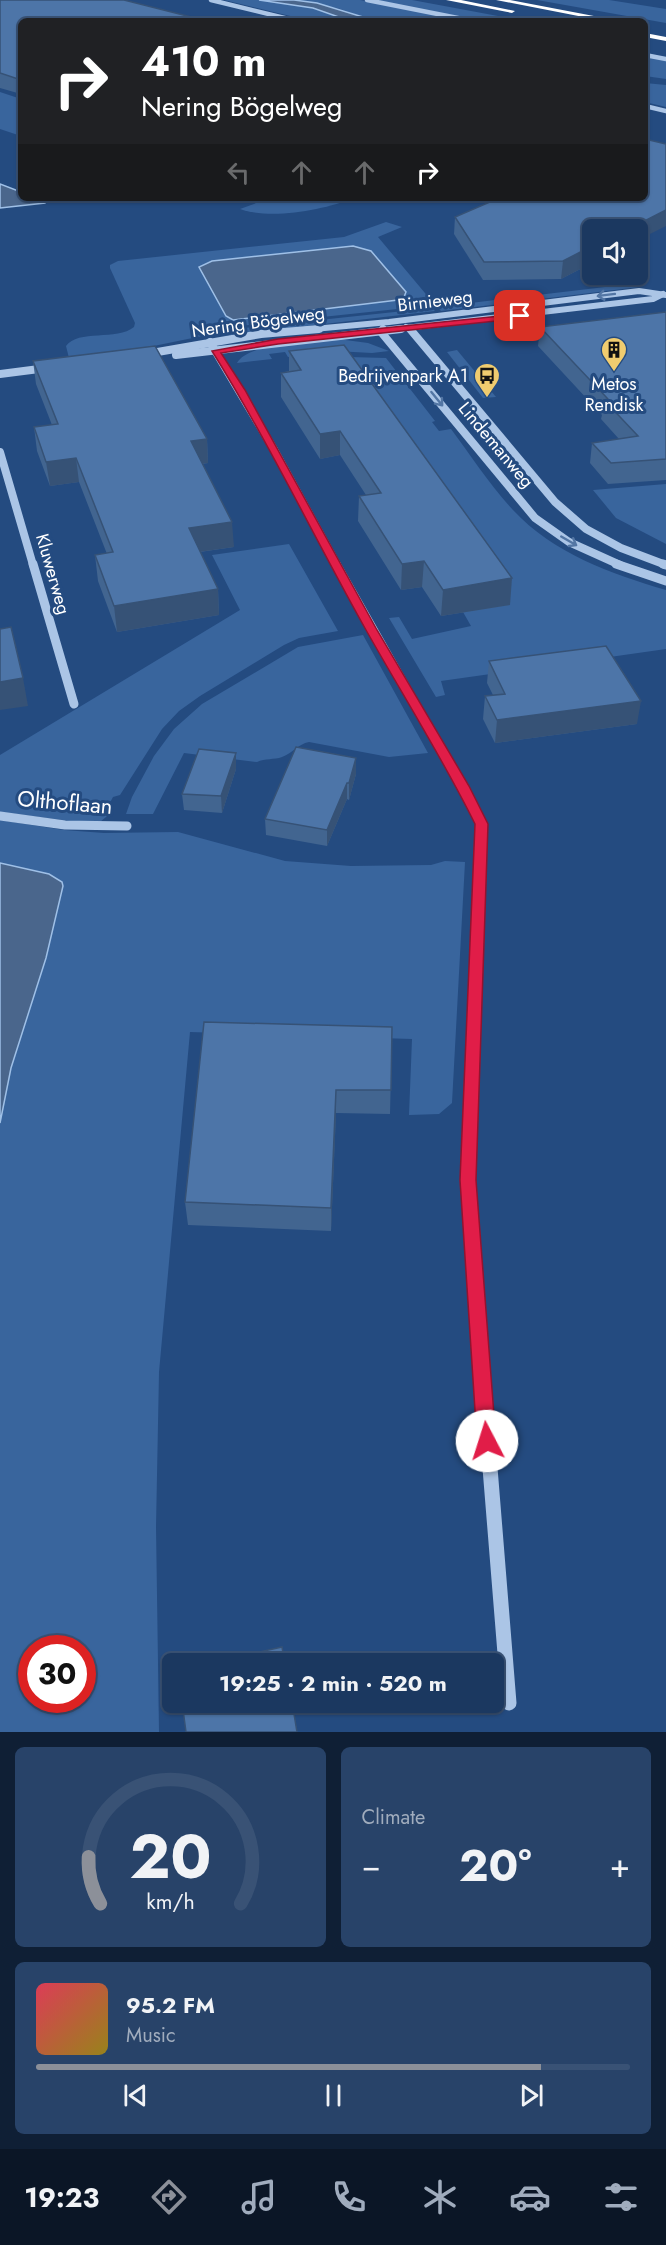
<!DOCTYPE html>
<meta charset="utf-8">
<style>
:root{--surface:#1b3860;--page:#284369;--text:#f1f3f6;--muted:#a0acbd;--line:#395275;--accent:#8c9099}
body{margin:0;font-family:Jost,sans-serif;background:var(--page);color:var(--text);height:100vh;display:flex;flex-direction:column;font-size:22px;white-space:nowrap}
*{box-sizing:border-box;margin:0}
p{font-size:20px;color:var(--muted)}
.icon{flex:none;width:33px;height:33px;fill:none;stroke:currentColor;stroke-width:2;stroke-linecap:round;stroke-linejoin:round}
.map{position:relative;height:1732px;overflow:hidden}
.panel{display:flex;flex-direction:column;gap:15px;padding:15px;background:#0f1f35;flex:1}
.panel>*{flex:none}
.guide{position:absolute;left:18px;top:18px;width:630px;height:183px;border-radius:9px;box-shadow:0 2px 4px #0004,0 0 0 2px var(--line);background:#202124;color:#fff;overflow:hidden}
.buttons{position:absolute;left:582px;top:219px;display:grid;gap:12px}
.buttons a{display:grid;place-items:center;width:66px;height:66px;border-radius:9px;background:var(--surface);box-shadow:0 2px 4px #0004,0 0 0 2px var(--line);font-size:30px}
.speed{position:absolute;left:18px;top:1635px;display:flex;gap:12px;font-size:30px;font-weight:700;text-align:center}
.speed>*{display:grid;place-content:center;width:78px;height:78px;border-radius:50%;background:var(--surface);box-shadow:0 2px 4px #0004,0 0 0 2px var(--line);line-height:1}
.speed .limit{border:9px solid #d22;background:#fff;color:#111}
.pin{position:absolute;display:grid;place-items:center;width:51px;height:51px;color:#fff;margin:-26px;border-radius:12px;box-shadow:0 3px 9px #0006}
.me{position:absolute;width:66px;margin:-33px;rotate:355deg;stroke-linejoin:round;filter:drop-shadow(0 0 4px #0008)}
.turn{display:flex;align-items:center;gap:21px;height:126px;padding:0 24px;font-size:27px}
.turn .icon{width:78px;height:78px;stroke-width:2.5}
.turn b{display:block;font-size:42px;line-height:51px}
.lanes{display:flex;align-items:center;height:57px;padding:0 24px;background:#0003;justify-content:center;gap:30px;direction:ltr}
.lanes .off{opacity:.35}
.big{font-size:45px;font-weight:700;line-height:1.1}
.panel .tile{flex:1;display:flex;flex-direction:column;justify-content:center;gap:9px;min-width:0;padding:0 21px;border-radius:9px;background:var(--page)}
.panel .dial{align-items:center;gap:0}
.dial svg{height:156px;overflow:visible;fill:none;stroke:var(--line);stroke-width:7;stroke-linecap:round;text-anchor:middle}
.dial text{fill:var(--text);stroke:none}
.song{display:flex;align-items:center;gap:18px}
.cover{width:72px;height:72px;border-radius:9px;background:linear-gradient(135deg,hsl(350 70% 55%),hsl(50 70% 35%))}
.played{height:6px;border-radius:3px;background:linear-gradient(90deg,var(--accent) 85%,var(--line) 85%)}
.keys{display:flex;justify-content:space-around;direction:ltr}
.heat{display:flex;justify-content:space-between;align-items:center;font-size:33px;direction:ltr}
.panel .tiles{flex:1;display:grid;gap:15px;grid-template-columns:1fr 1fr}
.tile:last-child{grid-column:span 2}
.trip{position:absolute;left:162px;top:1653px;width:342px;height:60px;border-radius:9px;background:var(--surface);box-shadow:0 2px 4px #0004,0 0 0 2px var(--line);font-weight:700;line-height:60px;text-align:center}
.tabs{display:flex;height:96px;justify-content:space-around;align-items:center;background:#0b1626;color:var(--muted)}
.tabs .icon{width:42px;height:42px}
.tabs .active{color:var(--accent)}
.tabs b{font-size:27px;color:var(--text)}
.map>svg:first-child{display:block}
</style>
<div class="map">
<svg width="666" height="1732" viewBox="0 0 666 1732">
<rect width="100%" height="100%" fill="#244b80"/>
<g fill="#39659d" fill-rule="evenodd">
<polygon points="224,0 259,0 306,6 350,21 311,21"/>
<polygon points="294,0 360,0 465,21 376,21 337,8"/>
<polygon points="375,0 412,0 525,21 482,21"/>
<polygon points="537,0 609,0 666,9 666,23"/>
<polygon points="645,56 666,60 666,79 645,76"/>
<polygon points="645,83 666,85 666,107 645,102"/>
<polygon points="0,92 21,99 21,136 0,129"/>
<path d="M270,198H354C324,210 271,220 240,209Z"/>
<path d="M386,222L402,227L378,237L435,305L220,328L217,333L139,349L69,358L66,346C78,329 117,341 134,327L135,323L110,268V265L118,261L344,237Z"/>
<polygon points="639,283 639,287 441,311 437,307"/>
<polygon points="432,308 435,311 223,336 222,333 226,333 225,330"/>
<path d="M338,339L368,343L389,351L372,353L335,351L288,357L285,352L269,354L272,359L237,363C248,342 315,342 338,339Z"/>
<polygon points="457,350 496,397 483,398 447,352"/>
<path d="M349,357L386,358L435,421L432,422L439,431L451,429C471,456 490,485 513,510C553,553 611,574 666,590V649L441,681L445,695L436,697L389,618L399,617L412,639L471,626L463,612Z"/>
<polygon points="666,484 666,544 616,518 593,490"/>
<polygon points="289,544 338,631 299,638 284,645 200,696 179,711 162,729 120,795 113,797 106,810 112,812 100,822 78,822 0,812 0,755 240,610 212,555"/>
<path d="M363,635L428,753L389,757L309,742C298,744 293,753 282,757C274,760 265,758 257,762L184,753L153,814H126L132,797L154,756L174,729L202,704L298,647Z"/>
<path d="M0,820L64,830L104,833L178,832L285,861L351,866L431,865L445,861L465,862L452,1103L439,1114L409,1115L412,1039L190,1032L159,1372L156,1527L159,1732H0V1123L11,1068L46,958L63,886L62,882L49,874L0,863ZM32,1648H82V1700H32Z"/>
</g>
<g fill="#4a668c" stroke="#9fc0e7" stroke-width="1.5">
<polygon points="259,0 294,0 317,3 376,21 350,21 313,8"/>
<polygon points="0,184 21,192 21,198 39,198 46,201 45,203 0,208"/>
<polygon points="353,246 371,251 406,292 404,297 398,300 233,320 226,316 199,267 212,261"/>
<polygon points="0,863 49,874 62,882 63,886 46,958 11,1068 0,1123"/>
</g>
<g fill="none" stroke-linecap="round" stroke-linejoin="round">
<g stroke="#abc5e6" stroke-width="4.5">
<polyline points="211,0 297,21"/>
<polyline points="367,0 473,21"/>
<polyline points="645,55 666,59"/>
<polyline points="645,106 666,111"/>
</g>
<g stroke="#abc5e6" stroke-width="6">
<polyline points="406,327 412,330"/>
<polyline points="303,330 389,322 639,291 666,295"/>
<polyline points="388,330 653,299 663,294"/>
</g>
<g stroke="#abc5e6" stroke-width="8">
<polyline points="383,329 381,332 535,518 569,542 620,565"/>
<polyline points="410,329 555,502 586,529 621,548 666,565"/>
<polyline points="210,342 273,448 337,565"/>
<polyline points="146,354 261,334 319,329"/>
<polyline points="176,355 401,329"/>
<polyline points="0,374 47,368"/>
<polyline points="0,452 33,565"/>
</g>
<g stroke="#abc5e6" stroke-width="9">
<polyline points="33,564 74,704"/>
<polyline points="336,564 469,799 481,824 480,865"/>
<polyline points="616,564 666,581"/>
<polyline points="663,564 666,565"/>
<polyline points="0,816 65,825 127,826"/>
</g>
<polyline stroke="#abc5e6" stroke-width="12" points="472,1246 468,1180 480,863"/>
<polyline stroke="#abc5e6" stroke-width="15" points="472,1245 509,1703"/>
<g fill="#fff" fill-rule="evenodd">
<polygon points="446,0 461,0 515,11 512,13"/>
<polygon points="496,0 510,0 620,21 604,21"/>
<polygon points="645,33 666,37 666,41 645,37"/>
</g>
</g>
<g fill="#426590">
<polygon points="0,0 21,21 21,94 0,88"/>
<polygon points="455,217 592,230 592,263 561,279 483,280 454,234"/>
<polygon points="666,312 666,480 608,484 590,463 592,443 619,439 601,419 602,415 538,346 540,327"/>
<polygon points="289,351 510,605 441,616 422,587 401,590 358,521 359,496 366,495 340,455 320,459 281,397 281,373 289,371"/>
<polygon points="33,361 207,439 208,463 202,464 234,547 200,552 218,589 219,615 117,632 98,581 95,555 107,554 79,482 50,486 37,451 34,427 52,425 36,384"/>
<polygon points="489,661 637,724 495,743 483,719 485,696 493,695 487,683"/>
<polygon points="236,753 236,769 222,813 184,810 182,794"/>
<polygon points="356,758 356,774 349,800 347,799 327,846 266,835 265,819"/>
<polygon points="392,1027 390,1114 336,1113 331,1231 188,1225 185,1202"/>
</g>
<g fill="#365276">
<polygon points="666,210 666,226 638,240 638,230 627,230"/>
<polygon points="592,246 592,263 561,279 563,261"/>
<polygon points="340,431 340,455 320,459 320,434"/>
<polygon points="207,439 208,463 192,465 191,441"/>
<polygon points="76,458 79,482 50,486 46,462"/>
<polygon points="232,522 234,547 191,553 189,528"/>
<polygon points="424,561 422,587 401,590 402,564"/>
<polygon points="512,578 510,605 441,616 443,590"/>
<polygon points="218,589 219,615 117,632 114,606"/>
<polygon points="23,678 28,706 0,710 0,682"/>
<polygon points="641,701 637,724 495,743 497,720"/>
<polygon points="236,753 236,769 222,813 221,796"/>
<polygon points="356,758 356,774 349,800 349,783"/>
<polygon points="347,783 347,799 327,846 327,830"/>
<polygon points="336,1090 336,1113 331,1231 331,1208"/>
</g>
<g fill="#4d75a8" stroke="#365276" stroke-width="1.5">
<polygon points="0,0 124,0 207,21 21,21 21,80 0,73"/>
<polygon points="645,139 666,144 666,210 627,230 592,230 592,246 563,261 484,262 455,217 499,198 645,198"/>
<polygon points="666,312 666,459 611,463 592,443 638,436 604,400 608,399 540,327"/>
<polygon points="344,345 512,578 443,590 424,561 402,564 359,496 381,493 340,431 320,434 281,373 301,370 289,351"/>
<polygon points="155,346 207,439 191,441 232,522 189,528 218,589 114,606 95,555 113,552 76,458 46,462 34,427 58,424 33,361"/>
<polygon points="11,627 23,678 0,682 0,629"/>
<polygon points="606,646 641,701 497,720 485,696 505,694 489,661"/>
<polygon points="296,747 356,758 349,783 347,783 327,830 265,819"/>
<polygon points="199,749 236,753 221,796 182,794"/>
<polygon points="204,1022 392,1027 391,1090 336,1090 331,1208 185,1202"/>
<polygon points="282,1647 285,1664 205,1664"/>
<polygon points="182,1702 292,1702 297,1732 186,1732"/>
</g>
<defs><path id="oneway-shaft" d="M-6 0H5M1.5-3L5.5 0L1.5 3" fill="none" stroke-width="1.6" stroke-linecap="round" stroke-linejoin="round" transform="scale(1.5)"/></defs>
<g stroke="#5376a4">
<use href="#oneway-shaft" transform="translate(606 295) rotate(173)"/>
<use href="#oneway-shaft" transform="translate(437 399) rotate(51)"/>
<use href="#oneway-shaft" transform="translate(569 541) rotate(30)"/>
</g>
<path fill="#e11d48" stroke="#92132f" stroke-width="1.5" d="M520,314L524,316L523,318L278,344L221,353L245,390L377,630L469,786L488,824L476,1180L496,1441L493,1448L487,1450L480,1448L477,1441L460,1180L475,824C442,757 402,694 366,630C314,537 268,441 212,351L278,339Z"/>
<defs>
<symbol id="building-pin" viewBox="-11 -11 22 30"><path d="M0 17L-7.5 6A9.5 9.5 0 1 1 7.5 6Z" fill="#f0cc6f" stroke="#244b80"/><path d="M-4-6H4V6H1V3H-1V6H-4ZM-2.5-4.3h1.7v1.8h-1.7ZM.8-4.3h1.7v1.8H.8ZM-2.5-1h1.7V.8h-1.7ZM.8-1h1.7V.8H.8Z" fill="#111"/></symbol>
<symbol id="bus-pin" viewBox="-11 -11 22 30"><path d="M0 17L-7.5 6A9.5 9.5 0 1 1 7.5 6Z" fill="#f0cc6f" stroke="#244b80"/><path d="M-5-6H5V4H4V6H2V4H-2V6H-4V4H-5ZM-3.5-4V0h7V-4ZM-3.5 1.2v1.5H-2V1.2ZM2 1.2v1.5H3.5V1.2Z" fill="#111"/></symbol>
</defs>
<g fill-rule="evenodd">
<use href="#building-pin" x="599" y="335" width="30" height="40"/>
<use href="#bus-pin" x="472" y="361" width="30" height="40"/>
</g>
<g text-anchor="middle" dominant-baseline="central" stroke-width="6" stroke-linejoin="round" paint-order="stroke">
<g font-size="18" fill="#fff" stroke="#244b80">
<text transform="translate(435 301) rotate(-7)">Birnieweg</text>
<text transform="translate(258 322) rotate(-8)">Nering Bögelweg</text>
<text transform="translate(496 445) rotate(50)">Lindemanweg</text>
<text transform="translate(53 574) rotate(74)">Kluwerweg</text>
</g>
<g font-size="18" fill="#fff" stroke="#244b80" text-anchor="end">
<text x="468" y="376">Bedrijvenpark A1</text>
<text x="614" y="384" text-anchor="middle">Metos<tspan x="614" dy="21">Rendisk</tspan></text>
</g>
<g font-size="22" fill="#fff" stroke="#244b80">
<text transform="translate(65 802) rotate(5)">Olthoflaan</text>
</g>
</g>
</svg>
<div class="buttons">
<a><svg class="icon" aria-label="sound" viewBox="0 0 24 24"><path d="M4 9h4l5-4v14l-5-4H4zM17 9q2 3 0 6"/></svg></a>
</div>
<div class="speed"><div class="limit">30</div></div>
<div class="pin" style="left:520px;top:316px;background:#d93025"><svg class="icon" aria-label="arrive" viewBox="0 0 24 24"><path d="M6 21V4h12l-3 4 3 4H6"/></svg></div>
<svg class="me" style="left:487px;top:1441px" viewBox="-20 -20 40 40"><circle r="19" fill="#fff"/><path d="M0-13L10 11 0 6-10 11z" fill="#e11d48"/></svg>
<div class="trip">19:25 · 2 min · 520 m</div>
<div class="guide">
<div class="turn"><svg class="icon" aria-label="right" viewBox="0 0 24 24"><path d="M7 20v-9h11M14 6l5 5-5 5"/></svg><div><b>410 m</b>Nering Bögelweg</div></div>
<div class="lanes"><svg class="icon off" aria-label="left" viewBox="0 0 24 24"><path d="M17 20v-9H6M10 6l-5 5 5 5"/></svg><svg class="icon off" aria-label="ahead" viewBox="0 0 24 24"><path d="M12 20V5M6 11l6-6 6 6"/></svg><svg class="icon off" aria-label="ahead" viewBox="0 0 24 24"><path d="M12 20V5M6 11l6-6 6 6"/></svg><svg class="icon" aria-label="right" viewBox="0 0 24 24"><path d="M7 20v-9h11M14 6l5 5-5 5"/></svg></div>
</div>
</div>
<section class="panel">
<div class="tiles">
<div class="tile dial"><svg viewBox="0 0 100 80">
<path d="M14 69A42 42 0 1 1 86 69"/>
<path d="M14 69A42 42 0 0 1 8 45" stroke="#8c9099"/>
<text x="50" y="56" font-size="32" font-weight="700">20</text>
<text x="50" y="72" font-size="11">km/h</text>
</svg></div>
<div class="tile"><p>Climate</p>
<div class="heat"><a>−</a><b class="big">20°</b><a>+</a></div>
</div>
<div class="tile">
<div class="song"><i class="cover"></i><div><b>95.2 FM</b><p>Music</p></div></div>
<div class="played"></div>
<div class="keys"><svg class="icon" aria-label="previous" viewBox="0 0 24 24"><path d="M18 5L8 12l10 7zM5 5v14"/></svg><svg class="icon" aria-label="pause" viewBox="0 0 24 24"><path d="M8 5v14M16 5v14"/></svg><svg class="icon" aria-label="next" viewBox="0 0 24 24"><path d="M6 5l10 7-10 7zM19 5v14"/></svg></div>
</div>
</div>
</section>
<nav class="tabs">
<b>19:23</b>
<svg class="icon active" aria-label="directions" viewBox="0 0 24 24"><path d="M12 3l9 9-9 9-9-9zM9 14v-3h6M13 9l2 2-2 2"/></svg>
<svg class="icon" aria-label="music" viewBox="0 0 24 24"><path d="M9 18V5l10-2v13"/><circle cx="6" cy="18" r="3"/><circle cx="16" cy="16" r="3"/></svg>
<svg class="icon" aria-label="phone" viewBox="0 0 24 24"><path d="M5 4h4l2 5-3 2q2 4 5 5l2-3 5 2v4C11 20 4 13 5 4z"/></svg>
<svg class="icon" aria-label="climate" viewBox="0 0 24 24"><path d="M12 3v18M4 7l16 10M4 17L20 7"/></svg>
<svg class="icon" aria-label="car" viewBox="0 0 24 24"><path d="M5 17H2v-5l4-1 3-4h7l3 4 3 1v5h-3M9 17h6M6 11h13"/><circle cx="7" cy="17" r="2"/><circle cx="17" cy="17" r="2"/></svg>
<svg class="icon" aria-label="filters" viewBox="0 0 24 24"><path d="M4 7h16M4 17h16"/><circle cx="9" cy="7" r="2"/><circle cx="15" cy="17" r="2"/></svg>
</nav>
